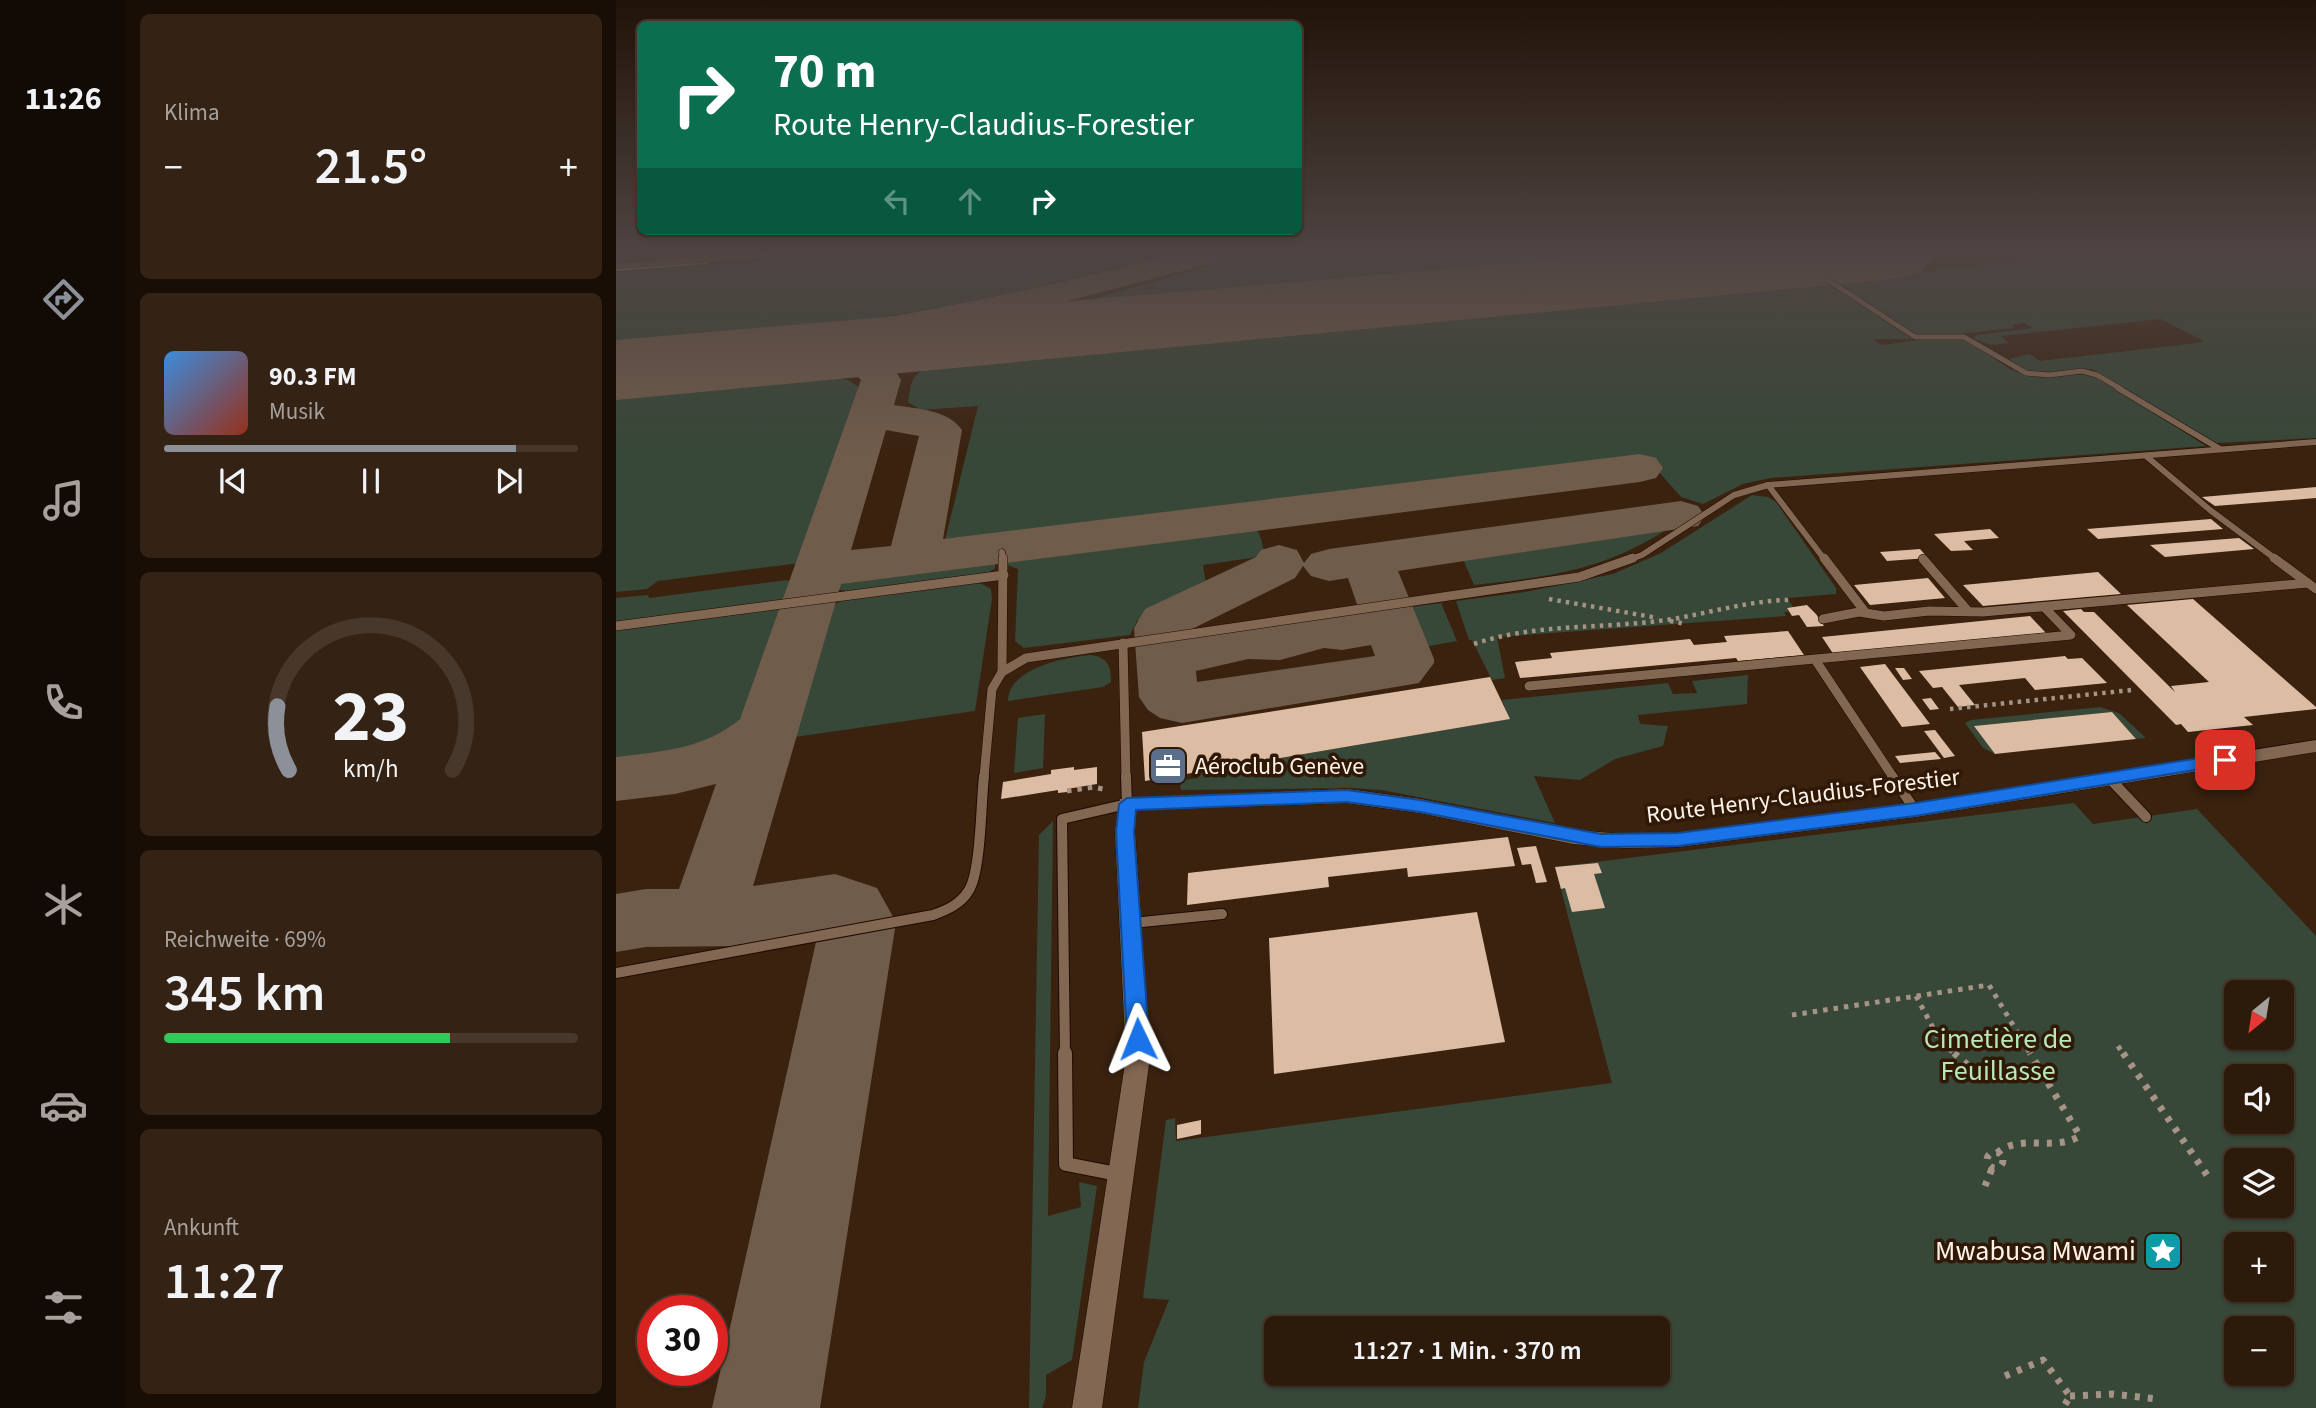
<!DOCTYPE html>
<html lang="de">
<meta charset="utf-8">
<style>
:root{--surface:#2c1a0b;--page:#342314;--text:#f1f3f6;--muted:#a6a19d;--line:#48382c;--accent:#8c9099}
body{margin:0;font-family:"Source Sans 3",sans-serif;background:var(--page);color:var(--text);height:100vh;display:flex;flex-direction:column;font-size:26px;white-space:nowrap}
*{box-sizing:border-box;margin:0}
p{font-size:23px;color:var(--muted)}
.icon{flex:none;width:38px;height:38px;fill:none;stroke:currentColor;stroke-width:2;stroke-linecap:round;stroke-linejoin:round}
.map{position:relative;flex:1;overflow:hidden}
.drawer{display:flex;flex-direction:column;gap:14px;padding:14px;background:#180e06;width:490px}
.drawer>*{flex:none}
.banner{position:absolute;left:21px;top:21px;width:665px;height:214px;border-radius:10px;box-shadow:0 2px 5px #0004,0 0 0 2px var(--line);background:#0b6e4f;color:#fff;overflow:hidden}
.needle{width:46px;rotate:210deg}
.buttons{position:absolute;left:1608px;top:980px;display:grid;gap:14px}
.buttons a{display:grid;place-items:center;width:70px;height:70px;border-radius:10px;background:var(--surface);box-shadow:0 2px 5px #0004,0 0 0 2px var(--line);font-size:35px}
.speed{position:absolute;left:21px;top:1295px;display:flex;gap:14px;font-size:35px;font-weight:700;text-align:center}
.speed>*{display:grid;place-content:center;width:91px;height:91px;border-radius:50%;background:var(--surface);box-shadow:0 2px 5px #0004,0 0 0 2px var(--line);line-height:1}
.speed .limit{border:10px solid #d22;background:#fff;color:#111}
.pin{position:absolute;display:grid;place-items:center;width:60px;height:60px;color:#fff;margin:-30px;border-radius:14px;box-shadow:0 4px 10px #0006}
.me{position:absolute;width:77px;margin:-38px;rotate:358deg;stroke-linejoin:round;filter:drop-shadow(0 0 5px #0008)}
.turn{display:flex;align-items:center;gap:24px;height:147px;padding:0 21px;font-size:32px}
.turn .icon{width:91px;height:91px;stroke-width:2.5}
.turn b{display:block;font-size:49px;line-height:60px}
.lanes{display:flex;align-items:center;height:66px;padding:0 21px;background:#0003;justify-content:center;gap:35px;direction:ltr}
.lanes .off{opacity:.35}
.big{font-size:52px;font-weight:600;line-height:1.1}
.drawer .widget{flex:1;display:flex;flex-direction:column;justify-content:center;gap:10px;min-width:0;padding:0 24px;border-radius:10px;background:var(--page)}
.drawer .dial{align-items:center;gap:0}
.dial svg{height:182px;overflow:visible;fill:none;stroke:var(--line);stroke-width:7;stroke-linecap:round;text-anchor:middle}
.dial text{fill:var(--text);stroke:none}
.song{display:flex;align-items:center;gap:21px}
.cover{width:84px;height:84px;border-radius:10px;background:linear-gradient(135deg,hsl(210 70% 55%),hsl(10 70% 35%))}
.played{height:7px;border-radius:4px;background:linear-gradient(90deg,var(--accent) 85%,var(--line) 85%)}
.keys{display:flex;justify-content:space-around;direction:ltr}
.heat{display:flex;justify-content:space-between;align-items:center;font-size:38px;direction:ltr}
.charge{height:10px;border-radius:5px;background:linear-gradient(90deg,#34c759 69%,var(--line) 0)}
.trip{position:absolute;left:648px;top:1316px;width:406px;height:70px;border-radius:10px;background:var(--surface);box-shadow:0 2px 5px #0004,0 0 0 2px var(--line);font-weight:600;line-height:70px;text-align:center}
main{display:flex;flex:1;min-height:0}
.tab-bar{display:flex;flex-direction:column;width:126px;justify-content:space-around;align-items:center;background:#120a04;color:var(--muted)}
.tab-bar .icon{width:49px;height:49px}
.tab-bar .on{color:var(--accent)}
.tab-bar b{font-size:32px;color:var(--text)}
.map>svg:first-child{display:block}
</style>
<main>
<nav class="tab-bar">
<b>11:26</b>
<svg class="icon on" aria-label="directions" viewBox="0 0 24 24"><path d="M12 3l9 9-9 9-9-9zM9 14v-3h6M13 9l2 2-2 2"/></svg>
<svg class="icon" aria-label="music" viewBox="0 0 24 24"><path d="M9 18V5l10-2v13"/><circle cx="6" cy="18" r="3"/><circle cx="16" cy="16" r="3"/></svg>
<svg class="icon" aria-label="phone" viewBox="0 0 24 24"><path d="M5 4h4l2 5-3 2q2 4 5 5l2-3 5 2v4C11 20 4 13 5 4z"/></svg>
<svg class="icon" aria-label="climate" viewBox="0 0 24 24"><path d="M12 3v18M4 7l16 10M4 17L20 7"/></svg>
<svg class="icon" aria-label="car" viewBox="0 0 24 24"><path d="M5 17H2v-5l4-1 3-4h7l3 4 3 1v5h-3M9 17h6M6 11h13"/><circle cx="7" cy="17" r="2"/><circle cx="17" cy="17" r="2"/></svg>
<svg class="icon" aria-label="filters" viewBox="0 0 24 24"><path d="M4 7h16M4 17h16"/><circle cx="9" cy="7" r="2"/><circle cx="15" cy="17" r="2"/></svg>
</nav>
<section class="drawer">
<div class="widget"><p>Klima</p>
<div class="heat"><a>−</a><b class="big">21.5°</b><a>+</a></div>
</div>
<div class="widget">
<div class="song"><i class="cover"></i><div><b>90.3 FM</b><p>Musik</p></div></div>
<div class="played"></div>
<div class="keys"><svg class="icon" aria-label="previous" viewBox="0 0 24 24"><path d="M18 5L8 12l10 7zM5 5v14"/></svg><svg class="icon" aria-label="pause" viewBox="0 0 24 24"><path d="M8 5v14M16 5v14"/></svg><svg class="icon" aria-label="next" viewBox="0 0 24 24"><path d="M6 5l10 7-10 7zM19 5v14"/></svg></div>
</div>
<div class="widget dial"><svg viewBox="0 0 100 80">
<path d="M14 69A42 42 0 1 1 86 69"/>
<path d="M14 69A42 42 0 0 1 9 41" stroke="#8c9099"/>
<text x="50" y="56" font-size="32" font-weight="700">23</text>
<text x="50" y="72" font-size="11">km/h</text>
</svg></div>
<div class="widget"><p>Reichweite · 69%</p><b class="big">345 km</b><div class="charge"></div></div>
<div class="widget"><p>Ankunft</p><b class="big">11:27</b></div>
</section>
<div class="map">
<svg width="1700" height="1408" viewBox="0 0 1700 1408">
<rect width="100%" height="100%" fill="#3a220f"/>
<g fill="#374738" fill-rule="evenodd">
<path d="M174,255H542C366,308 182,333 0,349V271L129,264Z"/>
<polygon points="631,255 1078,255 464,309 456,305"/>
<polygon points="1478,255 1700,255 1700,438 1600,443 1476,369 1430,374 1409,370 1393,359 1414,354 1424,361 1589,342 1545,319 1385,336 1393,343 1375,345 1358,339 1360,335 1416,328 1408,323 1395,325 1399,328 1307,338 1302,337 1218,280"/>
<path d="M1208,280L1294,337L1300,339H1257L1265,345C1287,343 1331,333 1351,341C1372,351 1388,371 1412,375C1435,380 1458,371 1481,377L1590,446L1155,478L1127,484L1087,504L1065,497L1034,462L333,547L329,540L362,406L305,410L292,402C296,376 296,374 321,364Z"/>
<polygon points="222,374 222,378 232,380 246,389 184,563 42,581 31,589 0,592 0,395"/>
<polygon points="1136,495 1152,497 1160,502 1220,588 1220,594 1172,598 1177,607 1171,608 1173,612 1168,612 1170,616 881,637 889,678 876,680 856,640 853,640 840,601 909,592 997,574 1045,553"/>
<path d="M1065,520C995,569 941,576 858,585L845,554L873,550V545Z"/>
<path d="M620,522C642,524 644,532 648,551L642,557L587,565L591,591L530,620L521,621L514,635L408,648L399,641L402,569L391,565V551Z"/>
<polygon points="379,553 379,568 370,575 236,592 220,589 225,578 234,574"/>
<polygon points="171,580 177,583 134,712 126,714 116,734 98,738 95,744 79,746 74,754 0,765 0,598 32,595 33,598"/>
<polygon points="356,582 366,584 375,589 376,599 359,711 172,738 212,607 228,600"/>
<polygon points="825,603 841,641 802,648 788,608"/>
<path d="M475,655C492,657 495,667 495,682L487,687L392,701C392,668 450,657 475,655Z"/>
<polygon points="1132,675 1131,704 1022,715 1024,724 1052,726 1047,746 999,759 964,780 918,776 939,823 765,790 736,788 565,790 564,786 568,780 582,778 582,772 893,719 886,700 1052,683 1057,694 1081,693 1076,681"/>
<polygon points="1484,707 1503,713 1530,738 1520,739 1496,712 1359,726 1379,754 1367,748 1349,723 1355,720"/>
<polygon points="429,714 427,768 398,773 402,718"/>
<path d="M1458,803L1477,824L1581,809L1700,936V1408H522L528,1362L553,1300L527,1298L550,1120L559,1118L560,1141L996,1083L939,867ZM1620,992H1666V1038H1620ZM1620,1076H1666V1122H1620ZM1620,1160H1666V1206H1620ZM1620,1244H1666V1290H1620ZM660,1328H1041V1374H660ZM1620,1328H1666V1374H1620Z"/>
<polygon points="437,821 432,1216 465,1207 463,1182 481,1186 456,1360 430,1375 430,1396 426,1408 413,1408 423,835"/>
</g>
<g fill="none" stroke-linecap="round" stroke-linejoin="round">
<g fill="#705c4b" fill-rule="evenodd">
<path d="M553,255H605L600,262L444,303L234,346C259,352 272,358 285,380L278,405C301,409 331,409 346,430L327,539L1024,454L1040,458L1047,468L1040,478L1024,482L225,584L137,886L219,874L261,888L280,922L204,1408H96L202,933L126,946L30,947L0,952V894L30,889H63L100,784L59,794L0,801V757C45,751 87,750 124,719L245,380C230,362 201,366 179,361L176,356L0,382V358C186,334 372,304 553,255ZM270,430L303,436L275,546L235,550Z"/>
<path d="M1160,255H1199C1189,270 1172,276 1155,272L1150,265Z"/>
<path d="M1065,501L1082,506L1089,516L1082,526L782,571L818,659V663L803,683L566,723L544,718L532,710L523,697L518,628L529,609L640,557L645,550L663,545L681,550L688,563L695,554L713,549ZM687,566L695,576L713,581L732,578L744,613C726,619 712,608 695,611C681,614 673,624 660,626C647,628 635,621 622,623C605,625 593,636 575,637L574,630L679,578ZM755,645L759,656L581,682L580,671L632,659L664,660L708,648L726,650Z"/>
</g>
<polygon fill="#705c4b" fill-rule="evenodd" points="995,255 1317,255 1306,272 1277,279 0,400 0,340"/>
</g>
<g fill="#ddbca4">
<polygon points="93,261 90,264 0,271 0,268"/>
<polygon points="1700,487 1700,498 1599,506 1586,497"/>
<polygon points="1595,519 1607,529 1482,539 1471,529"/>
<polygon points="1374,529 1383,538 1348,541 1357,550 1335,551 1318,534"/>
<polygon points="1623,538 1638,549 1549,557 1534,545"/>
<polygon points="1304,549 1312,558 1271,561 1264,552"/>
<polygon points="1482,572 1505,594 1367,606 1347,585"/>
<polygon points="1312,578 1329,598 1254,605 1238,585"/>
<polygon points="1577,599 1700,707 1700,709 1628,717 1637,725 1572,732 1565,724 1560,725 1447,611 1465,609 1468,612 1478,612 1559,692 1555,686 1593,682 1511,605"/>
<polygon points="1191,605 1200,614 1208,626 1191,627 1183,615 1176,616 1171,608"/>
<polygon points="1414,616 1430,633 1218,655 1206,637"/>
<polygon points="1172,631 1188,655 1122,661 1120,658 904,678 899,662 936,658 934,653 1074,639 1078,645 1111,642 1108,636"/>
<polygon points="1449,656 1452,659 1466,658 1491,683 1419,690 1409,678 1343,685 1359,705 1342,707 1326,687 1317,688 1303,671"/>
<polygon points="1269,664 1314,724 1286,727 1244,667"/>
<polygon points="1279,668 1288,668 1296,679 1287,680"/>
<polygon points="874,677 894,719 529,781 526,732"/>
<polygon points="1315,698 1323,709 1314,710 1306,699"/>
<polygon points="1496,712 1520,739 1379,754 1358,726"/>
<polygon points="1319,730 1339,756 1328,758 1308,731"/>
<polygon points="1319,752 1325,759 1284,763 1279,756"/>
<polygon points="458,767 458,770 481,767 481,784 451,789 451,792 442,793 442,790 385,799 387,782 435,774 435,770"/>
<polygon points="892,837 899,866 792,877 791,868 712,877 713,887 571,905 572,873"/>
<polygon points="920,846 931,882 920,883 915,864 906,865 901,848"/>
<polygon points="982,863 986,873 978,874 989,908 956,912 949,888 945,889 939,867"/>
<polygon points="861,912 889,1042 658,1074 653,938"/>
<polygon points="585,1120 585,1134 561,1139 561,1125"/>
</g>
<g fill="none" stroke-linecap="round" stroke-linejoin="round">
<defs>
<g id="service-far4">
<polyline points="0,266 153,255"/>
<polyline points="1212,280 1299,337 1348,337 1410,373 1433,375 1466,371 1481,375 1505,389"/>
</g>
<g id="service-far3">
<polyline points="1502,388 1604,449"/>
<polyline points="1530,456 1594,510 1661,560"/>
<polyline points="1152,485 1209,560"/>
<polyline points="386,552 387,560"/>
<polyline points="1012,560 1026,555 1118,495 1152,485 1700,442"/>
</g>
<g id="service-far2">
<polyline points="1208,558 1249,612"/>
<polyline points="1658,558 1700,589"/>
<polyline points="1307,559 1352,611"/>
<polyline points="1207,619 1243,612 1268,616 1313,611 1367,612 1692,583"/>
<polyline points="0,626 388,575"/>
<polyline points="507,643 510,777"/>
<polyline points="1200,661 1277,777"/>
<polyline points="386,672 387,558"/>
<polyline points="913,686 1455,635 1428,607"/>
<polyline points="368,777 376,689 386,672 410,658 963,577 1017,558"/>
</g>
<g id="service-far1">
<polyline points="1276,776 1299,810"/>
<polyline points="1495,780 1530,817"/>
<polyline points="516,923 606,914"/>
<path d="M0,973L317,915C331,910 345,904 353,890C365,871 365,801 368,776"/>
<polyline points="449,1055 446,819 511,804 510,776"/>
</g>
<polyline id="service" points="449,1053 450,1164 501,1174"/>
<polygon id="minor" points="1700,740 1700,752 1299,817 1062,847 1008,848 957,844 804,813 731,803 520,810 519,832 534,1057 486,1408 456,1408 510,1057 499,832 504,799 731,789 804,799 957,830 1008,834 1062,833 1299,803"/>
</defs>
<use href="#service-far4" stroke="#200b00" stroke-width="6"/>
<use href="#service-far3" stroke="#200b00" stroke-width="7"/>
<use href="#service-far2" stroke="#200b00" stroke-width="10"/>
<use href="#service-far1" stroke="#200b00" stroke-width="12"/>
<use href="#service" stroke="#200b00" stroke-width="16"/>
<use href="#minor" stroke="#200b00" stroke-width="1"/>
<g stroke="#a59385" stroke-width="4.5" stroke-dasharray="3.5 5" stroke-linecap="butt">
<polyline points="933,599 1042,618"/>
<polyline points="1054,621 1070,624"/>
<path d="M858,644C920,623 986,629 1050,620C1091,614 1130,601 1172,600"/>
<polyline points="1334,709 1516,690"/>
</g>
<g stroke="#a59385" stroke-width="5" stroke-dasharray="4.5 6" stroke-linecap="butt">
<polyline points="451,791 478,787 491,790"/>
<polyline points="1300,996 1324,1041 1340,1055"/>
<polyline points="1176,1015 1373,985 1415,1055"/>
<polyline points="1502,1046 1508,1055"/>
</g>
<g stroke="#a59385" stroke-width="7" stroke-dasharray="5 8" stroke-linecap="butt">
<polyline points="1338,1053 1356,1069"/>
<polyline points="1507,1053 1593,1178"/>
<circle cx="1379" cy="1160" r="8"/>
<path d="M1381,1153C1406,1133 1437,1152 1464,1136L1414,1053"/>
<polyline points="1369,1186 1377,1166"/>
<polyline points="1389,1376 1427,1360 1454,1396 1447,1408"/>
<polyline points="1454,1396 1496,1394 1541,1399"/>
</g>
<use href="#service-far4" stroke="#826752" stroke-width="5"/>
<use href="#service-far3" stroke="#826752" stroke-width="6"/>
<use href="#service-far2" stroke="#826752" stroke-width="9"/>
<use href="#service-far1" stroke="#826752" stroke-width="10"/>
<use href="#service" stroke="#826752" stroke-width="14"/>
<use href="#minor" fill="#826752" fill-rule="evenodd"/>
</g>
<linearGradient id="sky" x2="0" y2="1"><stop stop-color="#201308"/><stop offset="0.56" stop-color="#4f4442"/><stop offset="1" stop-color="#4f4442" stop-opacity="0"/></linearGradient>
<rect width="1700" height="452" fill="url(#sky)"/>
<polygon fill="#1a73e8" stroke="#114b97" stroke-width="2" points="1609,754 1615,756 1617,760 1615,764 1299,816 1062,846 985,847 804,812 731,802 520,810 518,832 533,1039 530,1046 522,1049 514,1046 511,1039 500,832 503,804 511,798 731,790 804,800 985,834 1062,833 1299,803"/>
<defs>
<symbol id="office-square" viewBox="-11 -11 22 22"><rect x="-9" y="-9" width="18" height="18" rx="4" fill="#5c6f8a" stroke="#2f1906"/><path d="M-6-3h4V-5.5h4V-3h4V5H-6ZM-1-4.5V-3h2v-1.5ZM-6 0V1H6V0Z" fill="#fff"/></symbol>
<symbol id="sight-square" viewBox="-11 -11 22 22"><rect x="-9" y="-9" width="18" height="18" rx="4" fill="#0f9aa8" stroke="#2f1906"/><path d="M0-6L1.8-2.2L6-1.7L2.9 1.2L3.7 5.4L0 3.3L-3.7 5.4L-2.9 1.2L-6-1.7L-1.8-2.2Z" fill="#fff"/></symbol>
</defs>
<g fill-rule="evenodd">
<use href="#office-square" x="530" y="744" width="44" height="44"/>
<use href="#sight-square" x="1525" y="1229" width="44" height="44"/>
</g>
<g text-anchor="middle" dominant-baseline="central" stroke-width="7" stroke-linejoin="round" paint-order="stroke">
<g font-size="24" fill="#fff2e8" stroke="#2f1906" text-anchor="start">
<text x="579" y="766">Aéroclub Genève</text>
</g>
<g font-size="24" fill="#fff2e8" stroke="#2f1906">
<text transform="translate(1187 796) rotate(-7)">Route Henry-Claudius-Forestier</text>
</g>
<g font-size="28" fill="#b6e7b9" stroke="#2f1906">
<text x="1382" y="1039">Cimetière de<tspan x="1382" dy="32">Feuillasse</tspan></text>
</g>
<g font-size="28" fill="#fff2e8" stroke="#2f1906" text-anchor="end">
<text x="1520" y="1251">Mwabusa Mwami</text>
</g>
</g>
</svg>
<div class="buttons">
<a><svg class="needle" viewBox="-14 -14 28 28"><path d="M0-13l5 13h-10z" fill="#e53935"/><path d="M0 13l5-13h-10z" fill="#a6a19d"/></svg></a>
<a><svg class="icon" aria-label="sound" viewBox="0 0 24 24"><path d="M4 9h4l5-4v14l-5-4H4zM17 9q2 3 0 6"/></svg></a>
<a><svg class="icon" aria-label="layers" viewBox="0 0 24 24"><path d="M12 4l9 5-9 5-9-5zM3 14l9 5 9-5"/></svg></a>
<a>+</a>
<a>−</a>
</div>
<div class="speed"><div class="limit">30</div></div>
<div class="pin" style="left:1609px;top:760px;background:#d93025"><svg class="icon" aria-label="arrive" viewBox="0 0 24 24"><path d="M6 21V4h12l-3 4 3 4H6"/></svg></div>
<svg class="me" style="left:522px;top:1039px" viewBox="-20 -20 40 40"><path d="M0-17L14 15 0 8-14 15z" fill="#1a73e8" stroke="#fff" stroke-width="4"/></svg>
<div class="trip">11:27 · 1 Min. · 370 m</div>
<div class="banner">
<div class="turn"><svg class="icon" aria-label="right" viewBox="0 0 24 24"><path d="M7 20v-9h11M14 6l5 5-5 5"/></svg><div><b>70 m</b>Route Henry-Claudius-Forestier</div></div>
<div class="lanes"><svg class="icon off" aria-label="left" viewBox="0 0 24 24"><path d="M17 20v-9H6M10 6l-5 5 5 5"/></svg><svg class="icon off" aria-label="ahead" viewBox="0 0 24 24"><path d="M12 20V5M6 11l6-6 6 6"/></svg><svg class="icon" aria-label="right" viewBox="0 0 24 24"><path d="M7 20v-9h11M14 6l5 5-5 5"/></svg></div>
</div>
</div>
</main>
